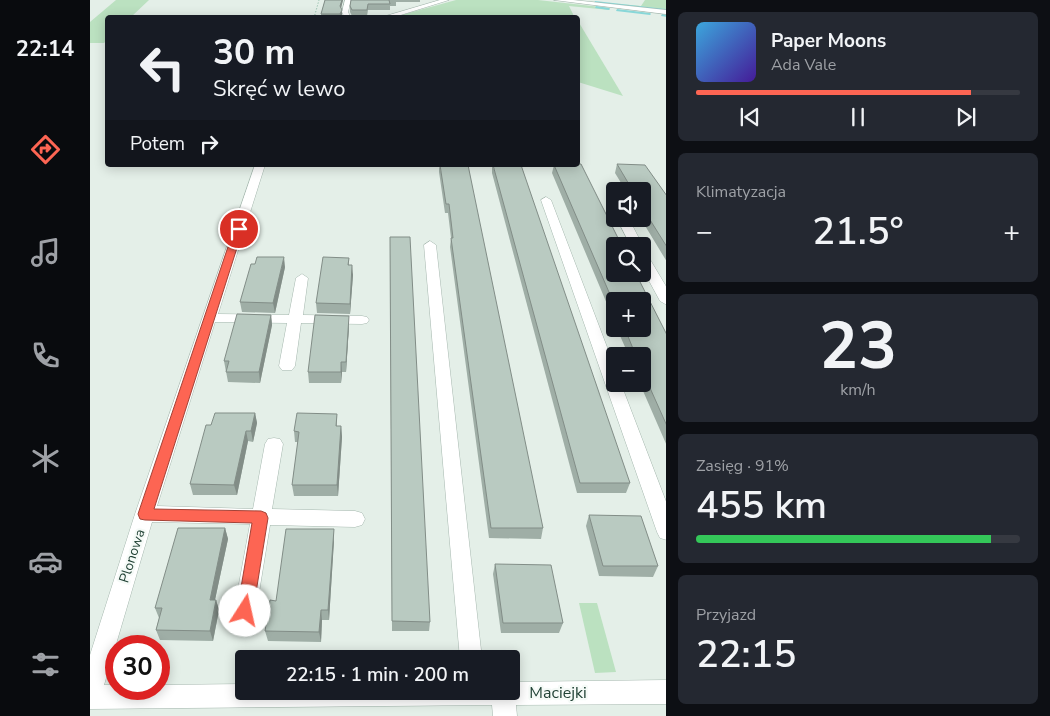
<!DOCTYPE html>
<html lang="pl">
<meta charset="utf-8">
<style>
:root{--surface:#171b24;--page:#242831;--text:#f1f3f6;--muted:#9ea1a6;--line:#363941;--accent:#fd6553}
body{margin:0;font-family:"Nunito Sans",sans-serif;background:var(--page);color:var(--text);height:100vh;display:flex;flex-direction:column;font-size:19px;white-space:nowrap}
*{box-sizing:border-box;margin:0}
p{font-size:16px;color:var(--muted)}
.icon{flex:none;width:28px;height:28px;fill:none;stroke:currentColor;stroke-width:2;stroke-linecap:round;stroke-linejoin:round}
.map{position:relative;flex:1;overflow:hidden}
.panel{display:flex;flex-direction:column;gap:12px;padding:12px;background:#0d0f14;width:384px}
.panel>*{flex:none}
.guide{position:absolute;left:15px;top:15px;width:475px;height:152px;border-radius:5px;box-shadow:0 2px 12px #0003;background:#171b24;color:var(--text);overflow:hidden}
.tools{position:absolute;left:516px;top:182px;display:grid;gap:10px}
.tools a{display:grid;place-items:center;width:45px;height:45px;border-radius:5px;background:var(--surface);box-shadow:0 2px 12px #0003;font-size:25px}
.speed{position:absolute;left:15px;top:635px;display:flex;gap:10px;font-size:25px;font-weight:700;text-align:center}
.speed>*{display:grid;place-content:center;width:65px;height:65px;border-radius:50%;background:var(--surface);box-shadow:0 2px 12px #0003;line-height:1}
.speed .limit{border:8px solid #d22;background:#fff;color:#111}
.pin{position:absolute;display:grid;place-items:center;width:42px;height:42px;color:#fff;margin:-21px;border:2px solid #fff;border-radius:50%;box-shadow:0 1px 5px #0007}
.me{position:absolute;width:55px;margin:-28px;rotate:10deg;stroke-linejoin:round;filter:drop-shadow(0 0 4px #0008)}
.turn{display:flex;align-items:center;gap:18px;height:105px;padding:0 25px;font-size:22px}
.turn .icon{width:65px;height:65px;stroke-width:2.5}
.turn b{display:block;font-size:35px;line-height:42px}
.then{display:flex;align-items:center;height:48px;padding:0 25px;background:#0003;gap:10px;font-size:19px}
.big{font-size:38px;font-weight:600;line-height:1.1}
.panel .card{flex:1;display:flex;flex-direction:column;justify-content:center;gap:8px;min-width:0;padding:0 18px;border-radius:8px;background:var(--page)}
.panel .dial{align-items:center;gap:0}
.dial b{font-size:65px;line-height:1}
.song{display:flex;align-items:center;gap:15px}
.cover{width:60px;height:60px;border-radius:8px;background:linear-gradient(135deg,hsl(200 70% 55%),hsl(260 70% 35%))}
.played{height:5px;border-radius:2px;background:linear-gradient(90deg,var(--accent) 85%,var(--line) 85%)}
.keys{display:flex;justify-content:space-around;direction:ltr}
.heat{display:flex;justify-content:space-between;align-items:center;font-size:28px;direction:ltr}
.charge{height:8px;border-radius:4px;background:linear-gradient(90deg,#34c759 91%,var(--line) 0)}
.trip{position:absolute;left:145px;top:650px;width:285px;height:50px;border-radius:5px;background:var(--surface);box-shadow:0 2px 12px #0003;font-weight:600;line-height:50px;text-align:center}
main{display:flex;flex:1;min-height:0}
.menu{display:flex;flex-direction:column;width:90px;justify-content:space-around;align-items:center;background:#090b0e;color:var(--muted)}
.menu .icon{width:35px;height:35px}
.menu .current{color:var(--accent)}
.menu b{font-size:22px;color:var(--text)}
.map>svg:first-child{display:block}
</style>
<main>
<nav class="menu">
<b>22:14</b>
<svg class="icon current" aria-label="directions" viewBox="0 0 24 24"><path d="M12 3l9 9-9 9-9-9zM9 14v-3h6M13 9l2 2-2 2"/></svg>
<svg class="icon" aria-label="music" viewBox="0 0 24 24"><path d="M9 18V5l10-2v13"/><circle cx="6" cy="18" r="3"/><circle cx="16" cy="16" r="3"/></svg>
<svg class="icon" aria-label="phone" viewBox="0 0 24 24"><path d="M5 4h4l2 5-3 2q2 4 5 5l2-3 5 2v4C11 20 4 13 5 4z"/></svg>
<svg class="icon" aria-label="climate" viewBox="0 0 24 24"><path d="M12 3v18M4 7l16 10M4 17L20 7"/></svg>
<svg class="icon" aria-label="car" viewBox="0 0 24 24"><path d="M5 17H2v-5l4-1 3-4h7l3 4 3 1v5h-3M9 17h6M6 11h13"/><circle cx="7" cy="17" r="2"/><circle cx="17" cy="17" r="2"/></svg>
<svg class="icon" aria-label="filters" viewBox="0 0 24 24"><path d="M4 7h16M4 17h16"/><circle cx="9" cy="7" r="2"/><circle cx="15" cy="17" r="2"/></svg>
</nav>
<div class="map">
<svg width="577" height="716" viewBox="0 0 577 716">
<rect width="100%" height="100%" fill="#e4efe8"/>
<g fill="#bbe1c0">
<polygon points="26,0 59,0 41,17 18,18 17,40 14,43 0,43 0,22"/>
<polygon points="366,0 448,0 520,8 519,10 479,6 485,18 304,17"/>
<polygon points="555,0 576,0 576,11 495,1 551,6"/>
<polygon points="488,21 533,96 488,82"/>
<polygon points="489,603 507,603 526,672 505,673"/>
</g>
<g fill="none" stroke-linecap="round" stroke-linejoin="round">
<g fill="#88d7d8" fill-rule="evenodd">
<polygon points="505,1 577,9 577,11 504,3"/>
<polygon points="506,6 519,8 520,9 519,10 505,8"/>
<polygon points="527,9 560,13 561,14 560,15 526,11"/>
<polygon points="572,14 577,15 577,17 571,16"/>
</g>
<defs>
<g id="minor">
<polygon points="255,0 261,0 258,12 261,18 255,18 252,12"/>
<polygon points="350,0 359,0 301,18 289,18"/>
<polygon points="464,0 483,0 577,10 577,14"/>
<polygon points="165,165 175,165 128,314 199,315 206,278 212,274 218,278 213,315 272,316 277,317 279,320 277,323 272,324 211,323 205,366 202,370 192,370 189,366 197,323 125,322 67,506 163,509 175,444 178,439 184,438 190,439 193,444 182,509 265,511 272,513 275,519 272,525 265,527 180,525 166,611 163,618 155,621 147,618 144,611 160,524 62,522 14,685 26,685 26,689 69,689 69,685 154,684 154,691 421,691 421,682 577,680 577,704 426,705 427,716 403,716 402,705 0,709 0,655 45,514"/>
<polygon points="456,197 461,200 525,368 525,384 531,384 577,504 577,540 570,538 567,532 451,200"/>
<polygon points="525,199 525,207 521,206 519,202"/>
<polygon points="527,219 539,219 553,246 552,247 541,246"/>
<polygon points="340,241 346,245 392,659 370,659 334,245"/>
<polygon points="552,252 558,256 577,288 577,305 570,301 552,268"/>
</g>
</defs>
<use href="#minor" stroke="#a6b8af" stroke-width="1"/>
<polyline stroke="#82b59d" stroke-width="1" stroke-dasharray="1 2" stroke-linecap="butt" points="224,18 229,0"/>
<use href="#minor" fill="#fff" fill-rule="evenodd"/>
</g>
<g fill="#9faea6">
<polygon points="235,0 253,0 251,8 252,16 251,18 231,18 231,14"/>
<polygon points="261,0 330,0 330,2 306,2 306,6 300,6 300,10 278,10 277,16 262,16 260,12 260,6"/>
<polygon points="527,164 577,196 577,262 551,219 552,219 552,191 536,191 525,173"/>
<polygon points="349,165 453,528 451,539 399,538 360,247 361,238 358,213 355,213 349,172"/>
<polygon points="402,165 540,483 536,493 487,493 402,173"/>
<polygon points="464,165 577,335 577,446 550,384 552,384 552,356 539,356 527,329 552,329 525,301 525,323 462,173"/>
<polygon points="300,237 340,622 339,631 302,631"/>
<polygon points="259,258 259,265 263,275 260,314 227,313 226,303"/>
<polygon points="195,267 185,313 152,312 150,302"/>
<polygon points="181,315 182,325 170,383 138,382 134,361"/>
<polygon points="259,326 256,372 252,372 251,383 219,383 218,372"/>
<polygon points="165,413 167,423 163,442 158,441 147,495 103,495 100,484 121,425"/>
<polygon points="247,414 247,426 251,426 252,437 248,496 204,496 202,485 208,442 205,442 204,431"/>
<polygon points="499,515 568,566 563,577 509,576 496,526"/>
<polygon points="135,528 138,539 125,600 126,600 129,610 123,641 70,640 66,630 69,618 65,608"/>
<polygon points="244,540 239,620 232,620 231,642 178,641 175,631"/>
<polygon points="405,564 473,623 469,633 411,633 403,574"/>
</g>
<g fill="#828d87">
<polygon points="252,0 253,0 250,12 250,6"/>
<polygon points="252,10 252,16 251,18 250,18 250,14"/>
<polygon points="194,257 195,267 185,313 183,303"/>
<polygon points="262,265 263,275 260,314 260,304"/>
<polygon points="181,315 182,325 170,383 169,372"/>
<polygon points="259,316 259,326 256,372 256,362"/>
<polygon points="251,362 252,372 251,383"/>
<polygon points="165,413 167,423 163,442 161,431"/>
<polygon points="251,426 252,437 248,496 247,485"/>
<polygon points="156,431 158,441 147,495 144,485"/>
<polygon points="135,528 138,539 123,609 120,600"/>
<polygon points="244,529 244,540 239,620 238,610"/>
<polygon points="126,600 129,610 123,641 120,631"/>
<polygon points="231,610 232,620 231,642 229,632"/>
</g>
<g fill="#b9cac1" stroke="#828d87">
<polygon points="235,0 252,0 250,6 252,10 250,14 231,14"/>
<polygon points="261,0 299,0 300,4 278,4 277,10 262,10 260,6"/>
<polygon points="488,164 491,164 532,246 525,246 525,274 546,274 577,335 577,426 552,370 552,356 546,356 535,329 552,329 552,301 525,301 525,306 464,165 488,165"/>
<polygon points="527,164 555,165 577,196 577,247 552,207 552,191 543,191"/>
<polygon points="350,165 378,165 453,528 401,528 361,238 363,238 359,204 356,204"/>
<polygon points="403,165 431,165 540,483 490,483"/>
<polygon points="300,237 320,237 340,622 302,621"/>
<polygon points="167,257 194,257 183,303 150,302 161,264 165,264"/>
<polygon points="233,257 259,258 258,265 262,265 260,304 226,303"/>
<polygon points="147,314 181,315 169,372 136,372 139,361 134,361"/>
<polygon points="225,315 259,316 256,362 251,362 251,372 218,372"/>
<polygon points="125,413 165,413 161,431 156,431 144,485 100,484 116,425 121,425"/>
<polygon points="207,413 247,414 246,426 251,426 247,485 202,485 209,432 204,431"/>
<polygon points="499,515 551,516 568,566 513,566"/>
<polygon points="88,528 135,528 120,600 126,600 120,631 66,630 72,608 65,608"/>
<polygon points="196,529 244,529 238,610 231,610 229,632 175,631 180,600 186,601"/>
<polygon points="405,564 461,565 473,623 413,623"/>
</g>
<polygon fill="#fd6553" stroke="#a44236" points="149,226 153,229 64,509 171,511 176,513 178,518 163,611 161,616 155,618 149,616 147,611 162,523 55,520 50,519 48,514 144,229"/>
<g text-anchor="middle" dominant-baseline="central" stroke-width="4.5" stroke-linejoin="round" paint-order="stroke">
<g font-size="14" fill="#214235" stroke="#f5faf7">
<text transform="translate(42 556) rotate(-72)">Plonowa</text>
</g>
<g font-size="16" fill="#214235" stroke="#f5faf7">
<text x="468" y="693">Maciejki</text>
</g>
</g>
</svg>
<div class="tools">
<a><svg class="icon" aria-label="sound" viewBox="0 0 24 24"><path d="M4 9h4l5-4v14l-5-4H4zM17 9q2 3 0 6"/></svg></a>
<a><svg class="icon" aria-label="search" viewBox="0 0 24 24"><circle cx="10" cy="10" r="6"/><path d="M15 15l6 6"/></svg></a>
<a>+</a>
<a>−</a>
</div>
<div class="speed"><div class="limit">30</div></div>
<div class="pin" style="left:149px;top:229px;background:#d93025"><svg class="icon" aria-label="arrive" viewBox="0 0 24 24"><path d="M6 21V4h12l-3 4 3 4H6"/></svg></div>
<svg class="me" style="left:155px;top:611px" viewBox="-20 -20 40 40"><circle r="19" fill="#fff"/><path d="M0-13L10 11 0 6-10 11z" fill="#fd6553"/></svg>
<div class="trip">22:15 · 1 min · 200 m</div>
<div class="guide">
<div class="turn"><svg class="icon" aria-label="left" viewBox="0 0 24 24"><path d="M17 20v-9H6M10 6l-5 5 5 5"/></svg><div><b>30 m</b>Skręć w lewo</div></div>
<div class="then">Potem<svg class="icon" aria-label="right" viewBox="0 0 24 24"><path d="M7 20v-9h11M14 6l5 5-5 5"/></svg></div>
</div>
</div>
<section class="panel">
<div class="card">
<div class="song"><i class="cover"></i><div><b>Paper Moons</b><p>Ada Vale</p></div></div>
<div class="played"></div>
<div class="keys"><svg class="icon" aria-label="previous" viewBox="0 0 24 24"><path d="M18 5L8 12l10 7zM5 5v14"/></svg><svg class="icon" aria-label="pause" viewBox="0 0 24 24"><path d="M8 5v14M16 5v14"/></svg><svg class="icon" aria-label="next" viewBox="0 0 24 24"><path d="M6 5l10 7-10 7zM19 5v14"/></svg></div>
</div>
<div class="card"><p>Klimatyzacja</p>
<div class="heat"><a>−</a><b class="big">21.5°</b><a>+</a></div>
</div>
<div class="card dial"><b>23</b><p>km/h</p></div>
<div class="card"><p>Zasięg · 91%</p><b class="big">455 km</b><div class="charge"></div></div>
<div class="card"><p>Przyjazd</p><b class="big">22:15</b></div>
</section>
</main>
